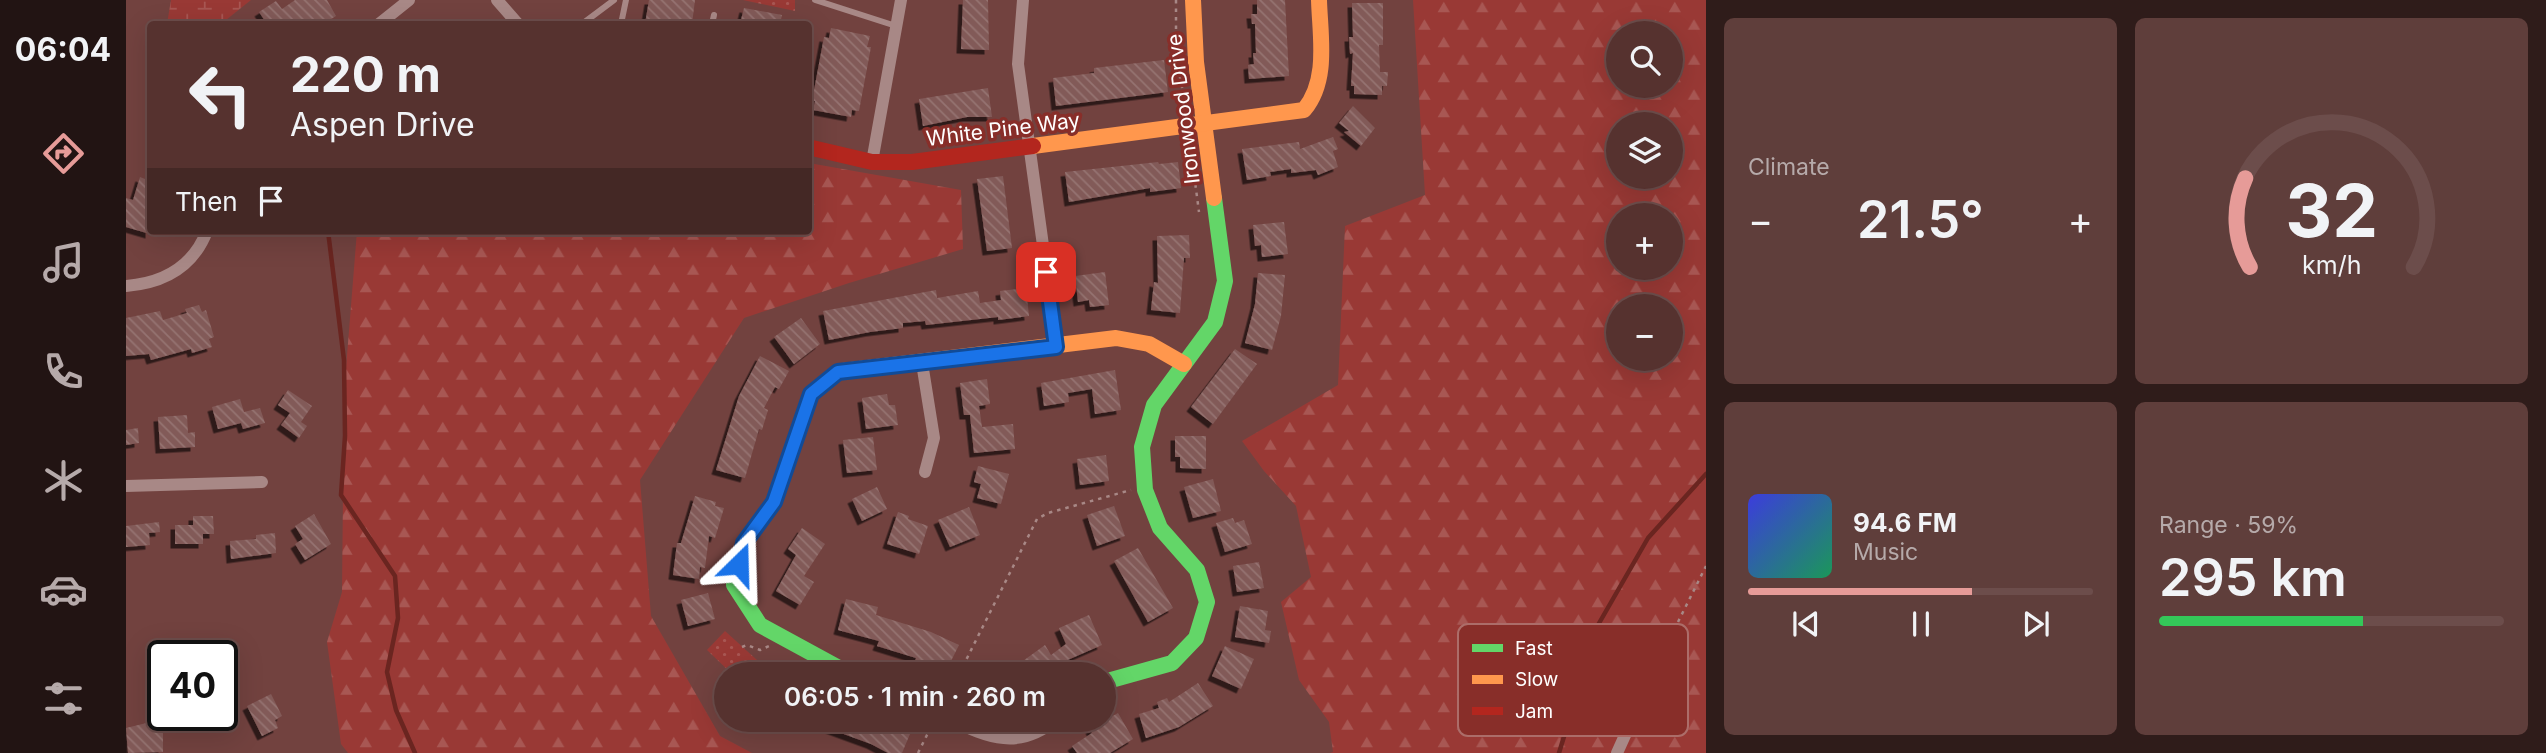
<!DOCTYPE html>
<meta charset="utf-8">
<style>
:root{--surface:#56322f;--page:#5f3e3b;--text:#f1f3f6;--muted:#b6aaaa;--line:#6c4d4b;--accent:#e69b98}
body{margin:0;font-family:Inter,sans-serif;background:var(--page);color:var(--text);height:100vh;display:flex;flex-direction:column;font-size:26px;white-space:nowrap}
*{box-sizing:border-box;margin:0}
p{font-size:23px;color:var(--muted)}
.icon{flex:none;width:38px;height:38px;fill:none;stroke:currentColor;stroke-width:2;stroke-linecap:round;stroke-linejoin:round}
.map{position:relative;flex:1;overflow:hidden}
.drawer{display:flex;flex-direction:column;gap:18px;padding:18px;background:#2f1c1a;width:840px}
.drawer>*{flex:none}
.top-card{position:absolute;left:21px;top:21px;width:665px;height:214px;border-radius:7px;box-shadow:0 7px 28px #0002,0 0 0 2px var(--line);background:#56322f;color:var(--text);overflow:hidden}
.tools{position:absolute;left:1480px;top:21px;display:grid;gap:14px}
.tools a{display:grid;place-items:center;width:77px;height:77px;border-radius:50%;background:var(--surface);box-shadow:0 7px 28px #0002,0 0 0 2px var(--line);font-size:35px}
.speed{position:absolute;left:21px;top:640px;display:flex;gap:14px;font-size:35px;font-weight:700;text-align:center}
.speed>*{display:grid;place-content:center;width:91px;height:91px;border-radius:50%;background:var(--surface);box-shadow:0 7px 28px #0002,0 0 0 2px var(--line);line-height:1}
.speed .limit{border:4px solid #111;border-radius:10px;background:#fff;color:#111}
.pin{position:absolute;display:grid;place-items:center;width:60px;height:60px;color:#fff;margin:-30px;border-radius:14px;box-shadow:0 4px 10px #0006}
.me{position:absolute;width:77px;margin:-38px;rotate:22deg;stroke-linejoin:round;filter:drop-shadow(0 0 5px #0008)}
.turn{display:flex;align-items:center;gap:24px;height:147px;padding:0 28px;font-size:32px}
.turn .icon{width:91px;height:91px;stroke-width:2.5}
.turn b{display:block;font-size:49px;line-height:60px}
.then{display:flex;align-items:center;height:66px;padding:0 28px;background:#0003;gap:14px;font-size:26px}
.big{font-size:52px;font-weight:600;line-height:1.1}
.drawer .tile{flex:1;display:flex;flex-direction:column;justify-content:center;gap:10px;min-width:0;padding:0 24px;border-radius:10px;background:var(--page)}
.drawer .dial{align-items:center;gap:0}
.dial svg{height:182px;overflow:visible;fill:none;stroke:var(--line);stroke-width:7;stroke-linecap:round;text-anchor:middle}
.dial text{fill:var(--text);stroke:none}
.song{display:flex;align-items:center;gap:21px}
.cover{width:84px;height:84px;border-radius:10px;background:linear-gradient(135deg,hsl(240 70% 55%),hsl(150 70% 35%))}
.played{height:7px;border-radius:4px;background:linear-gradient(90deg,var(--accent) 65%,var(--line) 65%)}
.keys{display:flex;justify-content:space-around;direction:ltr}
.heat{display:flex;justify-content:space-between;align-items:center;font-size:38px;direction:ltr}
.charge{height:10px;border-radius:5px;background:linear-gradient(90deg,#34c759 59%,var(--line) 0)}
.drawer .tiles{flex:1;display:grid;gap:18px;grid-template-columns:repeat(2,1fr)}
.trip{position:absolute;left:588px;top:662px;width:402px;height:70px;border-radius:35px;background:var(--surface);box-shadow:0 7px 28px #0002,0 0 0 2px var(--line);font-weight:600;line-height:70px;text-align:center}
main{display:flex;flex:1;min-height:0}
.menu{display:flex;flex-direction:column;width:126px;justify-content:space-around;align-items:center;background:#221413;color:var(--muted)}
.menu .icon{width:49px;height:49px}
.menu .selected{color:var(--accent)}
.menu b{font-size:32px;color:var(--text)}
.map>svg:first-child{display:block}
</style>
<main>
<nav class="menu">
<b>06:04</b>
<svg class="icon selected" aria-label="directions" viewBox="0 0 24 24"><path d="M12 3l9 9-9 9-9-9zM9 14v-3h6M13 9l2 2-2 2"/></svg>
<svg class="icon" aria-label="music" viewBox="0 0 24 24"><path d="M9 18V5l10-2v13"/><circle cx="6" cy="18" r="3"/><circle cx="16" cy="16" r="3"/></svg>
<svg class="icon" aria-label="phone" viewBox="0 0 24 24"><path d="M5 4h4l2 5-3 2q2 4 5 5l2-3 5 2v4C11 20 4 13 5 4z"/></svg>
<svg class="icon" aria-label="climate" viewBox="0 0 24 24"><path d="M12 3v18M4 7l16 10M4 17L20 7"/></svg>
<svg class="icon" aria-label="car" viewBox="0 0 24 24"><path d="M5 17H2v-5l4-1 3-4h7l3 4 3 1v5h-3M9 17h6M6 11h13"/><circle cx="7" cy="17" r="2"/><circle cx="17" cy="17" r="2"/></svg>
<svg class="icon" aria-label="filters" viewBox="0 0 24 24"><path d="M4 7h16M4 17h16"/><circle cx="9" cy="7" r="2"/><circle cx="15" cy="17" r="2"/></svg>
</nav>
<div class="map">
<svg width="1580" height="753" viewBox="0 0 1580 753">
<defs>
<pattern id="forest-firs" width="22" height="20" patternUnits="userSpaceOnUse" patternTransform="scale(1.75)"><rect width="22" height="20" fill="#993935"/><path d="M5 1l3.5 6h-7zM16 11l3.5 6h-7z" fill="#a85753"/></pattern>
<pattern id="wetland-marsh" width="20" height="14" patternUnits="userSpaceOnUse" patternTransform="scale(1.75)"><rect width="20" height="14" fill="#993935"/><path d="M1 5h8M5 5V1M11 12h8M15 12V8" fill="none" stroke="#a85753"/></pattern>
<pattern id="park-dots" width="8" height="8" patternUnits="userSpaceOnUse" patternTransform="scale(1.75)"><rect width="8" height="8" fill="#993935"/><path d="M2 2h.1M6 6h.1" fill="none" stroke="#a85753" stroke-width="1.8" stroke-linecap="round"/></pattern>
<pattern id="building-back-hatch" width="6" height="6" patternUnits="userSpaceOnUse" patternTransform="scale(1.75)"><rect width="6" height="6" fill="#825a58"/><path d="M-1 5l2 2M0 0l6 6M5-1l2 2" fill="none" stroke="#957371"/></pattern>
<filter id="shadow"><feDropShadow dx="-4.5" dy="4.5" stdDeviation="0" flood-color="#0009"/></filter>
</defs>
<rect width="100%" height="100%" fill="#72423f"/>
<g fill="url(#forest-firs)" fill-rule="evenodd">
<path d="M1287,0H1580V753H1204L1207,752L1203,722L1173,680L1155,602L1185,577L1170,506L1138,471L1116,441L1212,385L1219,226L1299,195ZM1493,33H1545V86H1493ZM1493,124H1545V177H1493ZM1493,215H1545V268H1493ZM1493,306H1545V359H1493Z"/>
<polygon points="683,163 835,190 837,249 723,283 618,318 514,480 525,616 594,736 626,753 222,753 215,744 201,642 216,592 218,393 231,231 682,231"/>
</g>
<polygon fill="url(#wetland-marsh)" points="45,0 125,0 95,24 41,24"/>
<g fill="url(#park-dots)">
<polygon points="617,0 669,0 669,11"/>
<polygon points="599,631 631,660 618,674 606,674 581,650"/>
</g>
<g fill="none" stroke-linecap="round" stroke-linejoin="round">
<g stroke="#6a2520" stroke-width="4.5">
<polyline points="202,231 218,360 219,436 215,495 269,576 272,618 261,672 270,710 289,753"/>
<polyline points="1433,753 1472,625 1522,538 1580,474"/>
</g>
</g>
<g fill="url(#building-back-hatch)" filter="url(#shadow)">
<polygon points="169,0 201,0 210,16 197,24 141,24 133,12 150,1 156,9"/>
<polygon points="523,0 569,0 566,24 519,24"/>
<polygon points="837,0 862,0 863,50 835,49"/>
<polygon points="1131,0 1159,0 1163,76 1123,79 1122,65 1128,64 1127,53 1130,53 1129,24 1126,24 1125,14 1131,14"/>
<polygon points="1226,3 1257,3 1257,45 1253,45 1254,72 1262,72 1261,86 1256,86 1256,95 1228,94 1228,86 1225,86 1227,53 1224,54 1223,37 1227,37"/>
<polygon points="618,8 656,15 654,24 614,24"/>
<polygon points="705,28 744,36 741,47 745,47 733,111 726,110 725,117 687,110 689,101 686,101 698,37 703,38"/>
<polygon points="1038,60 1042,92 930,106 927,78 968,73 968,68"/>
<polygon points="862,88 866,117 841,117 797,126 793,99"/>
<polygon points="1227,106 1249,128 1235,146 1218,132 1223,131 1213,123"/>
<polygon points="1207,137 1212,149 1207,151 1212,167 1192,175 1190,170 1165,173 1165,169 1144,172 1145,176 1121,180 1116,149 1173,142 1174,149"/>
<polygon points="1032,162 1033,164 1052,162 1055,188 1024,192 1024,188 943,202 939,172"/>
<polygon points="877,176 886,248 861,251 851,179"/>
<polygon points="14,177 24,181 24,234 0,227 0,198 7,200"/>
<polygon points="1158,222 1162,254 1136,257 1135,245 1129,246 1127,225"/>
<polygon points="1063,235 1064,258 1058,258 1054,313 1025,310 1028,282 1032,283 1031,236"/>
<polygon points="979,272 983,305 964,307 963,300 952,302 949,276"/>
<polygon points="1132,273 1159,275 1155,316 1146,350 1119,343 1129,304"/>
<polygon points="900,288 903,316 872,320 872,317 800,325 799,321 777,323 777,328 744,332 703,340 697,311 810,290 811,298 852,291 854,303 875,300 874,291"/>
<polygon points="73,305 76,312 80,310 88,337 83,339 86,347 66,353 65,349 25,360 23,354 0,356 0,318 34,311 37,320 61,313 59,309"/>
<polygon points="675,318 694,344 668,364 648,337"/>
<polygon points="1109,349 1131,364 1087,424 1065,407"/>
<polygon points="634,356 663,371 653,389 649,387 638,408 642,410 636,430 633,429 619,478 590,470 613,396"/>
<polygon points="989,370 995,410 969,414 966,389 942,393 943,402 918,406 915,383"/>
<polygon points="861,379 864,404 853,406 856,427 887,424 889,449 848,453 844,415 838,415 834,383"/>
<polygon points="162,390 186,406 175,422 181,426 173,438 155,425 164,413 152,405"/>
<polygon points="761,394 763,405 769,405 772,425 740,429 736,398"/>
<polygon points="114,399 118,412 134,408 139,423 117,429 115,423 92,429 86,407"/>
<polygon points="61,415 62,433 69,432 69,447 34,449 32,417"/>
<polygon points="12,428 13,443 0,445 0,430"/>
<polygon points="1049,436 1080,436 1080,469 1054,468 1054,457 1049,457"/>
<polygon points="747,437 751,470 721,473 717,440"/>
<polygon points="980,455 983,481 954,485 951,459"/>
<polygon points="852,466 883,474 875,504 851,498 855,484 848,482"/>
<polygon points="1087,479 1095,511 1067,518 1058,487"/>
<polygon points="751,487 761,509 736,521 726,499"/>
<polygon points="569,496 590,502 589,506 598,508 589,538 583,536 579,568 574,567 573,579 547,575 551,543 555,543"/>
<polygon points="988,506 999,536 971,546 961,515"/>
<polygon points="843,507 854,535 824,547 812,520"/>
<polygon points="772,512 783,516 782,519 802,526 793,554 761,544"/>
<polygon points="188,514 205,544 179,560 169,544 177,539 169,526"/>
<polygon points="67,516 87,516 88,534 77,534 77,544 49,544 49,525 67,525"/>
<polygon points="1107,518 1109,523 1118,520 1126,544 1099,552 1090,523"/>
<polygon points="33,522 34,532 23,533 24,545 0,547 0,526"/>
<polygon points="676,528 699,544 678,576 688,582 674,605 650,591 670,555 662,549"/>
<polygon points="149,533 150,553 105,559 104,541 130,539 130,535"/>
<polygon points="1012,548 1047,608 1022,622 988,561"/>
<polygon points="1133,562 1138,588 1111,592 1107,566"/>
<polygon points="582,593 589,619 562,626 555,600"/>
<polygon points="720,599 752,607 750,615 805,632 833,645 820,671 809,666 807,669 789,661 790,658 751,646 753,641 712,630"/>
<polygon points="1114,606 1142,611 1139,630 1145,631 1143,643 1109,637"/>
<polygon points="963,615 976,645 937,662 940,667 930,674 879,674 919,645 925,655 940,644 933,628"/>
<polygon points="1099,646 1128,659 1115,689 1086,676"/>
<polygon points="96,675 112,675 114,708 96,708"/>
<polygon points="1072,683 1087,706 1053,727 1020,738 1013,714 1033,708 1031,702 1041,698 1043,702"/>
<polygon points="145,694 156,716 149,720 152,728 136,736 121,706"/>
<polygon points="992,713 1007,739 984,753 951,753 946,746 966,733 964,729"/>
<polygon points="37,719 37,752 2,753 0,728"/>
<polygon points="708,719 749,719 784,734 776,753 762,753 745,744 704,729"/>
</g>
<g fill="none" stroke-linecap="round" stroke-linejoin="round">
<g stroke="#a88886" stroke-width="2.5" stroke-dasharray="3.5 5" stroke-linecap="butt">
<polyline points="1050,0 1050,58 1058,97"/>
<polyline points="1066,159 1073,212"/>
<polyline points="616,647 621,645 634,650 643,646"/>
<polyline points="1533,660 1580,566"/>
<polyline points="833,674 911,519 922,513 1005,490"/>
<polyline points="792,753 809,719"/>
</g>
<g stroke="#a88886" stroke-width="6">
<polyline points="689,0 770,26"/>
<polyline points="456,24 488,0"/>
<polyline points="495,24 500,0"/>
<polyline points="586,24 588,15"/>
</g>
<g stroke="#a88886" stroke-width="12">
<polyline points="371,0 392,24"/>
<polyline points="897,0 892,64 931,347"/>
<polyline points="253,24 283,0"/>
<polyline points="746,162 775,0"/>
<path d="M0,286C37,283 67,267 81,231"/>
<polyline points="796,363 808,438 799,472"/>
<polyline points="0,486 136,482"/>
<path d="M823,719C863,738 893,751 931,719"/>
<polyline points="1491,753 1529,669"/>
</g>
<g stroke="#63d668" stroke-width="16">
<polyline points="717,371 712,372 685,394 648,502 618,543 608,585 634,625 724,674"/>
<polyline points="978,682 1046,663 1070,638 1081,602 1071,570 1034,528 1019,490 1016,447 1028,405 1089,322 1099,281 1088,198"/>
</g>
<g stroke="#ff974d" stroke-width="16">
<polyline points="1067,0 1070,62 1088,198"/>
<path d="M907,146L1178,110C1203,80 1194,36 1193,0"/>
<polyline points="717,371 990,338 1023,344 1058,364"/>
</g>
<polyline stroke="#b3261e" stroke-width="16" points="682,147 746,162 786,162 907,146"/>
</g>
<g fill="none" stroke-linecap="round" stroke-linejoin="round">
<defs>
<polyline id="route" points="613,564 618,543 648,502 685,394 712,372 930,347 920,272"/>
</defs>
<use href="#route" stroke="#114b97" stroke-width="18"/>
<use href="#route" stroke="#1a73e8" stroke-width="12"/>
</g>
<g text-anchor="middle" dominant-baseline="central" stroke-width="7" stroke-linejoin="round" paint-order="stroke">
<g font-size="21" fill="#fff" stroke="#882e29">
<text transform="translate(1057 109) rotate(-97)">Ironwood Drive</text>
<text transform="translate(877 129) rotate(-7)">White Pine Way</text>
</g>
</g>
<rect x="1332" y="624" width="230" height="112" rx="10" fill="#882e29" stroke="#ac6d69" stroke-width="2"/>
<rect x="1346" y="644" width="31" height="8" fill="#63d668"/>
<rect x="1346" y="675" width="31" height="9" fill="#ff974d"/>
<rect x="1346" y="707" width="31" height="8" fill="#b3261e"/>
<g font-size="19" fill="#fff">
<text x="1389" y="655">Fast</text>
<text x="1389" y="686">Slow</text>
<text x="1389" y="718">Jam</text>
</g>
</svg>
<div class="tools">
<a><svg class="icon" aria-label="search" viewBox="0 0 24 24"><circle cx="10" cy="10" r="6"/><path d="M15 15l6 6"/></svg></a>
<a><svg class="icon" aria-label="layers" viewBox="0 0 24 24"><path d="M12 4l9 5-9 5-9-5zM3 14l9 5 9-5"/></svg></a>
<a>+</a>
<a>−</a>
</div>
<div class="speed"><div class="limit">40</div></div>
<div class="pin" style="left:920px;top:272px;background:#d93025"><svg class="icon" aria-label="arrive" viewBox="0 0 24 24"><path d="M6 21V4h12l-3 4 3 4H6"/></svg></div>
<svg class="me" style="left:613px;top:564px" viewBox="-20 -20 40 40"><path d="M0-17L14 15 0 8-14 15z" fill="#1a73e8" stroke="#fff" stroke-width="4"/></svg>
<div class="trip">06:05 · 1 min · 260 m</div>
<div class="top-card">
<div class="turn"><svg class="icon" aria-label="left" viewBox="0 0 24 24"><path d="M17 20v-9H6M10 6l-5 5 5 5"/></svg><div><b>220 m</b>Aspen Drive</div></div>
<div class="then">Then<svg class="icon" aria-label="arrive" viewBox="0 0 24 24"><path d="M6 21V4h12l-3 4 3 4H6"/></svg></div>
</div>
</div>
<section class="drawer">
<div class="tiles">
<div class="tile"><p>Climate</p>
<div class="heat"><a>−</a><b class="big">21.5°</b><a>+</a></div>
</div>
<div class="tile dial"><svg viewBox="0 0 100 80">
<path d="M14 69A42 42 0 1 1 86 69"/>
<path d="M14 69A42 42 0 0 1 12 30" stroke="#e69b98"/>
<text x="50" y="56" font-size="32" font-weight="700">32</text>
<text x="50" y="72" font-size="11">km/h</text>
</svg></div>
<div class="tile">
<div class="song"><i class="cover"></i><div><b>94.6 FM</b><p>Music</p></div></div>
<div class="played"></div>
<div class="keys"><svg class="icon" aria-label="previous" viewBox="0 0 24 24"><path d="M18 5L8 12l10 7zM5 5v14"/></svg><svg class="icon" aria-label="pause" viewBox="0 0 24 24"><path d="M8 5v14M16 5v14"/></svg><svg class="icon" aria-label="next" viewBox="0 0 24 24"><path d="M6 5l10 7-10 7zM19 5v14"/></svg></div>
</div>
<div class="tile"><p>Range · 59%</p><b class="big">295 km</b><div class="charge"></div></div>
</div>
</section>
</main>
